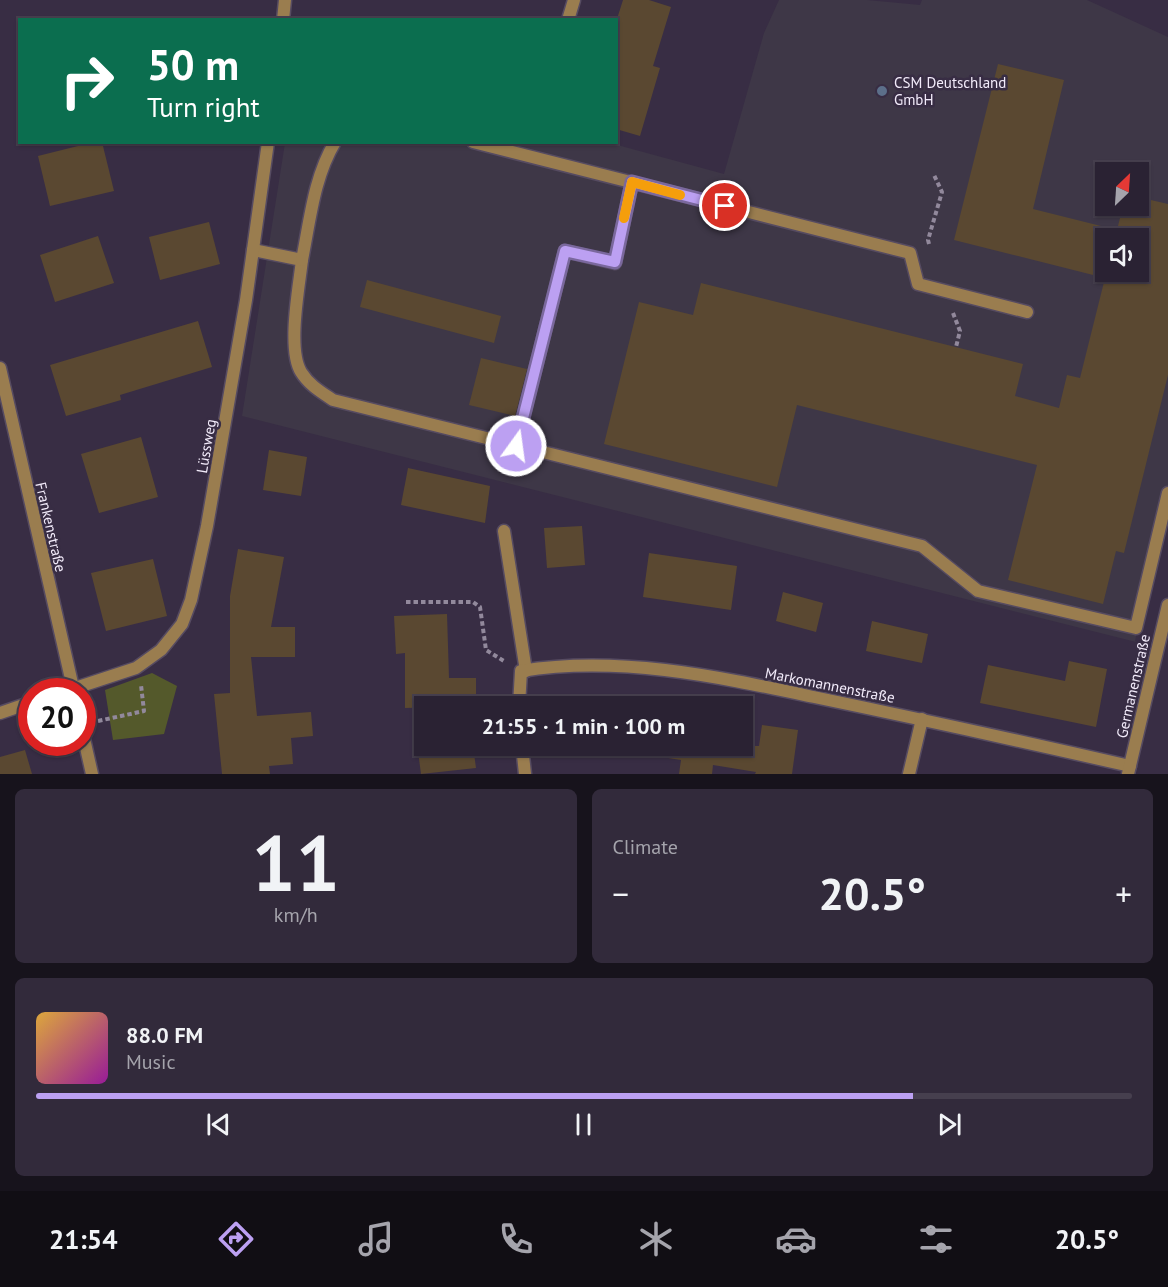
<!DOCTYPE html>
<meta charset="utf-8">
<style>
:root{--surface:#2a2233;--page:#322a3b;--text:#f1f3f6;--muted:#a5a4ac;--line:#463f4e;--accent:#bca0f2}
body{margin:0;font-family:"PT Sans",sans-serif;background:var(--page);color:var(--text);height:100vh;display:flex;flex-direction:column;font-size:22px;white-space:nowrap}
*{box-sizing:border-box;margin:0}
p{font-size:20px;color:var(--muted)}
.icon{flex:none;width:33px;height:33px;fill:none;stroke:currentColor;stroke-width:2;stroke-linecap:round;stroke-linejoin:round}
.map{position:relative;height:774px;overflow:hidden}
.side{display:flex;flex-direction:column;gap:15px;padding:15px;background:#17131c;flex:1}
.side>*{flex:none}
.hud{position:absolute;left:18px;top:18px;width:600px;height:126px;border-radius:0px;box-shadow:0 2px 4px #0004,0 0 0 2px var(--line);background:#0b6e4f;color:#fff;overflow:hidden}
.needle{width:39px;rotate:25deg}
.fabs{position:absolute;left:1095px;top:162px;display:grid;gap:12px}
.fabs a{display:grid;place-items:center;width:54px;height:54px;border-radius:0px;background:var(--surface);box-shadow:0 2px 4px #0004,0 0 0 2px var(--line);font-size:30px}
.speed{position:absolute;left:18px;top:678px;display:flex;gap:12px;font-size:30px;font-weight:700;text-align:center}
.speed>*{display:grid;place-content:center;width:78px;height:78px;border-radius:50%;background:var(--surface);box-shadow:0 2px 4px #0004,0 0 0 2px var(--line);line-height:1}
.speed .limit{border:9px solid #d22;background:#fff;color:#111}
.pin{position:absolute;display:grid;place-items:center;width:51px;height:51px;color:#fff;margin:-26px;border:3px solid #fff;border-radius:50%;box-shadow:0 2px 6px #0007}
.me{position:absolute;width:66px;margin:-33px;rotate:14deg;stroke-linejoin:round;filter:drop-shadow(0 0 4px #0008)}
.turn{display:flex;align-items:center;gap:21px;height:126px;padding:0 30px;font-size:27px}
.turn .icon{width:78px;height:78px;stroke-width:2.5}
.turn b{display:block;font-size:42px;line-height:51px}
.big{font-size:45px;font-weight:700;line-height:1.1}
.side .card{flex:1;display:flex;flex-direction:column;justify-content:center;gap:9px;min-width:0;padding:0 21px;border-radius:9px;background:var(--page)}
.side .dial{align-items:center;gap:0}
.dial b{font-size:78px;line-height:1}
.song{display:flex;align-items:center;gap:18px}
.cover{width:72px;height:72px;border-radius:9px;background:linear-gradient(135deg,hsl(40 70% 55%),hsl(300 70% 35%))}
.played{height:6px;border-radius:3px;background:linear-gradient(90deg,var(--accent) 80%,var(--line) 80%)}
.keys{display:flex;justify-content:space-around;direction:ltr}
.heat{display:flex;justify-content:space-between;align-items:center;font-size:33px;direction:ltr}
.side .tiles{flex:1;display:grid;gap:15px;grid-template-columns:1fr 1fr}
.card:last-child{grid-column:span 2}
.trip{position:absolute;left:414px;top:696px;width:339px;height:60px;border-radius:0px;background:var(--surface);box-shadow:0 2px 4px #0004,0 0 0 2px var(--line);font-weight:700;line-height:60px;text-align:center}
.dock{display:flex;height:96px;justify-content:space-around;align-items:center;background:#110e14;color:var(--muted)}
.dock .icon{width:42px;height:42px}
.dock .active{color:var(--accent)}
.dock b{font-size:27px;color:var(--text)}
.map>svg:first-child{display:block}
</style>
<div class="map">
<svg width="1168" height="774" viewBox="0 0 1168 774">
<rect width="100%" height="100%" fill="#382d44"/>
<path fill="#3e3747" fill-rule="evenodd" d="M779,0H867L920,5L922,0H1087L1168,37V498L1135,641L1140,643L242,416L285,143H610L724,174L764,33ZM1106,172H1138V206H1106ZM1106,238H1138V272H1106Z"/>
<polygon fill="#54592b" points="152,673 177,686 164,734 113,740 105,690"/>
<g fill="#5a4831" fill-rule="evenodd">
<polygon points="623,0 649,0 671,7 653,66 660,68 640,136 616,129 616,22"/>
<path d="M998,64L1064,80L1033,209L1117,230L1123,206H1138V197L1168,204V375L1124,553L1116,551L1103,604L1008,580L1037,465L797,405L777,487L604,444L639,302L693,315L701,283L1023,364L1015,396L1059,408L1067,375L1080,378L1105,278L954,240ZM1106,238H1138V272H1106Z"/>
<polygon points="94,142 102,142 114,191 50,206 38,156"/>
<polygon points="209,222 220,264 160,280 149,237"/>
<polygon points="98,236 114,283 55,302 40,255"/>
<polygon points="367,280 501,316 494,343 360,307"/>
<polygon points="198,321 212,367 120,395 121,400 66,416 50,365"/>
<polygon points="481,358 527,369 515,416 469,405"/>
<polygon points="141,437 158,497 99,513 81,454"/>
<polygon points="269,450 307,457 301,496 263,490"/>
<polygon points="408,468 490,486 485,523 401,505"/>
<polygon points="582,526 585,565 547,568 544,528"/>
<polygon points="238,549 284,557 271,627 295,627 295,657 251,657 257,716 311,712 313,736 291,738 293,764 269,766 270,774 222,774 214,694 230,693 230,596"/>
<polygon points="649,553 737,566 731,610 643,597"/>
<polygon points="153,559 167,616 106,631 91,573"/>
<polygon points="783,592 823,603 816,632 776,621"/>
<polygon points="447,614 449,678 476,678 476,706 405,708 405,653 396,654 394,616"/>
<polygon points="872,621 928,634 922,663 866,651"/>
<polygon points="1069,661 1107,669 1096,727 980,703 988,665 1065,681"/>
<polygon points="762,725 798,730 792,774 755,774 756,772 713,765 712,774 679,774 681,760 668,758 669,746 759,746"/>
<polygon points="431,746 473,746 476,768 421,774 418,751 432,749"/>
<polygon points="25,750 32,774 0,774 0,757"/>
</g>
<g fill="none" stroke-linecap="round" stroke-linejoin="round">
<defs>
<g id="service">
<polyline points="473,142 910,253 918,284 1027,312"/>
<path d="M253,250L302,260C299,287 287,349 301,372C309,385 321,392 333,400L922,546L978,591L1136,628L1168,493"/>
<path d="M302,260C310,220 314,177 335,142"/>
<polyline points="516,446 565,251 615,263 632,182"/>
<polyline points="504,531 526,671"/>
</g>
<g id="minor">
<polyline points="283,20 285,0"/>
<polyline points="568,20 574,0"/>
<polyline points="0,368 74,692"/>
<polyline points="63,692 136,668 161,650 182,624 191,600 207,526 246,300 268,142"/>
<path d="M519,706L521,671C619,655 719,677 814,697C920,719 1025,742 1130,766"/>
<polyline points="0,713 32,702"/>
<polyline points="82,730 92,774"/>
<polyline points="522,746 525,774"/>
<polyline points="909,774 922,719"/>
</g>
<polyline id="tertiary" points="1128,774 1168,605"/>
</defs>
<use href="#service" stroke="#564b61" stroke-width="15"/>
<use href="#minor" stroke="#564b61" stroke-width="15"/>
<use href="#tertiary" stroke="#564b61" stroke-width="15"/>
<g stroke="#92899c" stroke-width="4" stroke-dasharray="4.5 3" stroke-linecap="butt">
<polyline points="929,244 928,240 942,192 934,175"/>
<polyline points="953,313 960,331 956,347"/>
<polyline points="406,602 473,602 480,607 486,650 504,661"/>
<polyline points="98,721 144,711 141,685"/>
</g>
<use href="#service" stroke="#9a7d4f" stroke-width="12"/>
<use href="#minor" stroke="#9a7d4f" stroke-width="12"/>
<use href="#tertiary" stroke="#9a7d4f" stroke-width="12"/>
</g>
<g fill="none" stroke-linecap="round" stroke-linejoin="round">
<defs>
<polyline id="route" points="516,446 565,251 615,262 632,182 725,206"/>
</defs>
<use href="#route" stroke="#7a689d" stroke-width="15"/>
<use href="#route" stroke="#bca0f2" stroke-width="10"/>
<polyline stroke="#f59e0b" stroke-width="10" points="624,218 632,182 680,195"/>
</g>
<circle fill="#5c6f8a" stroke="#382d44" stroke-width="2" cx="882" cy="91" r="6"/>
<g text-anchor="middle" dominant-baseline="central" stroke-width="5" stroke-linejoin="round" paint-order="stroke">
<g font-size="15" fill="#f2ebfa" stroke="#382d44" text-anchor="start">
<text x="894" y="82">CSM Deutschland<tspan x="894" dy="17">GmbH</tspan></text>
</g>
<g font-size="15" fill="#f2ebfa" stroke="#382d44">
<text transform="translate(206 446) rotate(-80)">Lüssweg</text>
<text transform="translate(51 527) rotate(77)">Frankenstraße</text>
<text transform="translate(830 685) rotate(11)">Markomannenstraße</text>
<text transform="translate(1133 686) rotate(-77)">Germanenstraße</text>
</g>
</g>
</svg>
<div class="fabs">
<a><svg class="needle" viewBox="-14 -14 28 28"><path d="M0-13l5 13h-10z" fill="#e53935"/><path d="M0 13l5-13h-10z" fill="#a5a4ac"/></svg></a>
<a><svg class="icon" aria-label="sound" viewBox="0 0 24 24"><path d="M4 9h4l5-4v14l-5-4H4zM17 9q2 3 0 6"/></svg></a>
</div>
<div class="speed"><div class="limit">20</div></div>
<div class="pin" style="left:725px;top:206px;background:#d93025"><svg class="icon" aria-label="arrive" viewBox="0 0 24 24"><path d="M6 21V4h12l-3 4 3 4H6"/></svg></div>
<svg class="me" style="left:516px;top:446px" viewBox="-20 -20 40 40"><circle r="17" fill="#bca0f2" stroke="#fff" stroke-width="3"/><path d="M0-11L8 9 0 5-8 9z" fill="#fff"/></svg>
<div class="trip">21:55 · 1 min · 100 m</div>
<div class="hud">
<div class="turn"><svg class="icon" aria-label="right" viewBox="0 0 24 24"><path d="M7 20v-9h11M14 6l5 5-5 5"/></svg><div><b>50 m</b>Turn right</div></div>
</div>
</div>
<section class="side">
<div class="tiles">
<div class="card dial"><b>11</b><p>km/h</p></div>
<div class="card"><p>Climate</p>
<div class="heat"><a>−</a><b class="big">20.5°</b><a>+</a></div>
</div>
<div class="card">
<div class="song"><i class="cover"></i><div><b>88.0 FM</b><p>Music</p></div></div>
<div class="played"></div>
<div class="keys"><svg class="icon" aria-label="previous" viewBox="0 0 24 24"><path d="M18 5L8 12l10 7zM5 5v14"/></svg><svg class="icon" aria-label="pause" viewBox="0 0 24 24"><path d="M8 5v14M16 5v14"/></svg><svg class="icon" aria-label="next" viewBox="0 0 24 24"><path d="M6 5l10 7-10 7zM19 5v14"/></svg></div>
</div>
</div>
</section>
<nav class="dock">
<b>21:54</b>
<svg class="icon active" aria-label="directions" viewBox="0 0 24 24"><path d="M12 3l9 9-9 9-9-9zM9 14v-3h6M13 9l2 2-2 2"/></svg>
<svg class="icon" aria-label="music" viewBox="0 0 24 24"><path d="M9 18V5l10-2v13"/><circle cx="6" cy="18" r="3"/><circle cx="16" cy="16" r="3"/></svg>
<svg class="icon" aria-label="phone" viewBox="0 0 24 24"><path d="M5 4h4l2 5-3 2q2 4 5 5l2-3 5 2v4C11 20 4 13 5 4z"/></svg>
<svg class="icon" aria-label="climate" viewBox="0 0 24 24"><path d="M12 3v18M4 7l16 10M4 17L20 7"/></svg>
<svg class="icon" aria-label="car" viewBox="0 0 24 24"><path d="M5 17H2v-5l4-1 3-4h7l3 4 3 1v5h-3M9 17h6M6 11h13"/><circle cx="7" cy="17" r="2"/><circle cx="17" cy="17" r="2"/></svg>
<svg class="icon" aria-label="filters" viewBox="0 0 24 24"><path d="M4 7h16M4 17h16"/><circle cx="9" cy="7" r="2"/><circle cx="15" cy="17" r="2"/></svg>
<b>20.5°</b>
</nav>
